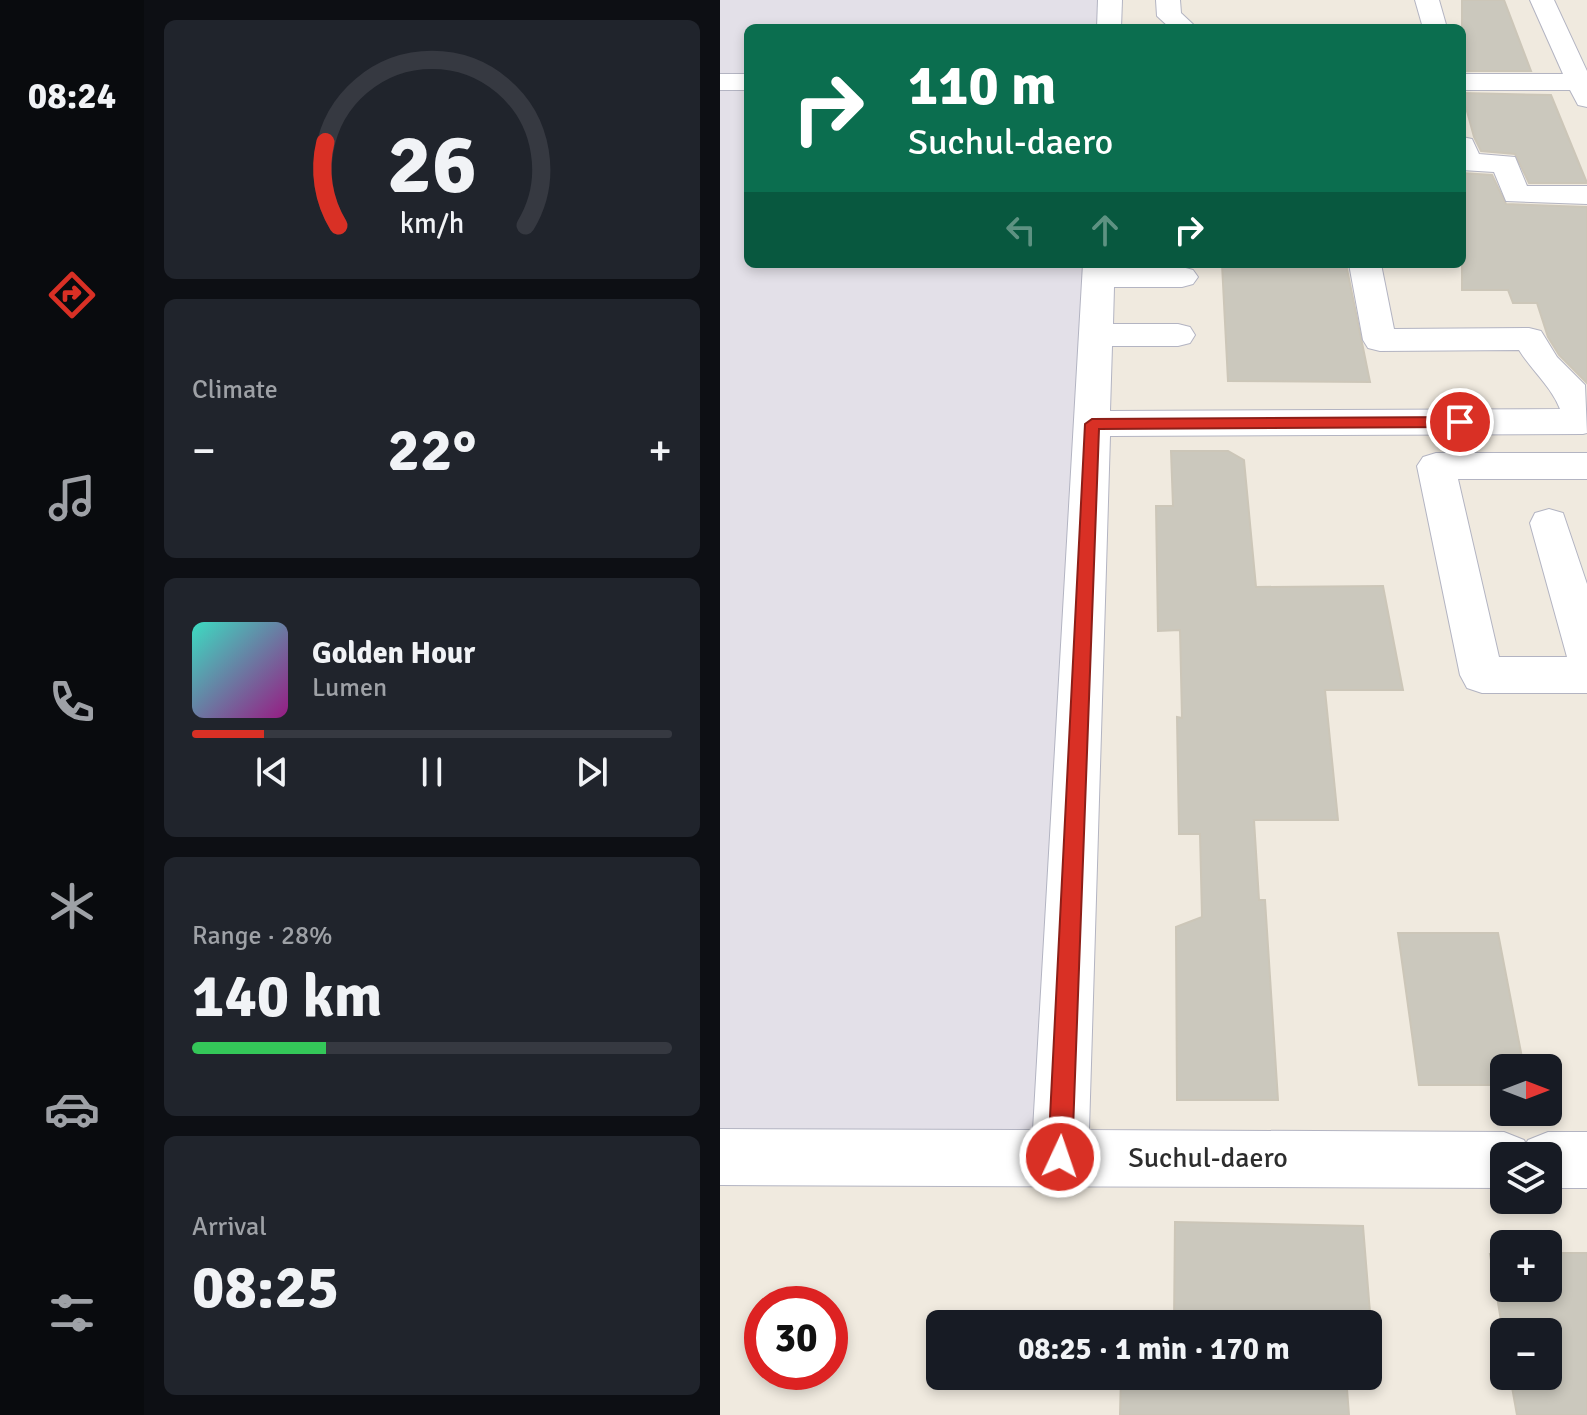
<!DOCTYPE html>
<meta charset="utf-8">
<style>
:root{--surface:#171b24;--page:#20242c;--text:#f1f3f6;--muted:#9ea1a6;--line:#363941;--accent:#d93025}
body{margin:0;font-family:Signika,sans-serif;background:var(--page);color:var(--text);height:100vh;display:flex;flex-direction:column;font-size:30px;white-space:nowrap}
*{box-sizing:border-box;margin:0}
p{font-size:26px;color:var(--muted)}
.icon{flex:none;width:44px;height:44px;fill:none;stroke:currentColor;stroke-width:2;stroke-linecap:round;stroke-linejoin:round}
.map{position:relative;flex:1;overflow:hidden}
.side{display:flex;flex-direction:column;gap:20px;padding:20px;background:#0d0f14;width:576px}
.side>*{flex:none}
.hud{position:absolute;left:24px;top:24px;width:722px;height:244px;border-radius:12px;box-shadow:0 4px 12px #0003;background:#0b6e4f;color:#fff;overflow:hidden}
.needle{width:52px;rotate:90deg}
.fabs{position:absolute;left:770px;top:1054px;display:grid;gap:16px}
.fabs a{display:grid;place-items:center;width:72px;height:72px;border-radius:12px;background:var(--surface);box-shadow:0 4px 12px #0003;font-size:40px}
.speed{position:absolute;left:24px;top:1286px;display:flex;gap:16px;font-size:40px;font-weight:700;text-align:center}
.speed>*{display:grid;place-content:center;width:104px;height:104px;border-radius:50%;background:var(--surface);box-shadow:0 4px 12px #0003;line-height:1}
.speed .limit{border:12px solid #d22;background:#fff;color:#111}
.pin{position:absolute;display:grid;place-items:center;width:68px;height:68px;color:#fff;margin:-34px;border:4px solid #fff;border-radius:50%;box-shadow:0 2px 8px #0007}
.me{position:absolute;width:88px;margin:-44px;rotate:3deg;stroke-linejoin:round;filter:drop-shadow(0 0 6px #0008)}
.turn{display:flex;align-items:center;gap:28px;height:168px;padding:0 32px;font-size:36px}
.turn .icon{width:104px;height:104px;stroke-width:2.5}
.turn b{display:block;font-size:56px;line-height:68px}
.lanes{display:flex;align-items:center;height:76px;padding:0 32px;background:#0003;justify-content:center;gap:40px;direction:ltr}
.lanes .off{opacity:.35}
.big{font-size:60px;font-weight:700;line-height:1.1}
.side .tile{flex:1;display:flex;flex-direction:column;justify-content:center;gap:12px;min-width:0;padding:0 28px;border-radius:12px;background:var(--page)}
.side .dial{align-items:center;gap:0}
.dial svg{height:208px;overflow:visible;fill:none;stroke:var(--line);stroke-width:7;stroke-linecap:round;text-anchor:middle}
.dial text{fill:var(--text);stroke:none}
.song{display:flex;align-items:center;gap:24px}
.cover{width:96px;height:96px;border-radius:12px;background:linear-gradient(135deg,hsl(170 70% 55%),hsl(310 70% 35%))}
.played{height:8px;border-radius:4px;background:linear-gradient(90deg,var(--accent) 15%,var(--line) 15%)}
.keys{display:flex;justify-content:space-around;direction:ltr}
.heat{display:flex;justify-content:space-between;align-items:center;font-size:44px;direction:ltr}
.charge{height:12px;border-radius:6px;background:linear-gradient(90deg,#34c759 28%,var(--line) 0)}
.trip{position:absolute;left:206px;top:1310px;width:456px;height:80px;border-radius:12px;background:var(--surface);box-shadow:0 4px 12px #0003;font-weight:700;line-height:80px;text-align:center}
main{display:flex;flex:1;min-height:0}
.menu{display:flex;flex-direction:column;width:144px;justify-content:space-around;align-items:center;background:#090b0e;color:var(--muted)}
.menu .icon{width:56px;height:56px}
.menu .active{color:var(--accent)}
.menu b{font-size:36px;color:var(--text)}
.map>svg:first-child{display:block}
</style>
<main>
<nav class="menu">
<b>08:24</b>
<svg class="icon active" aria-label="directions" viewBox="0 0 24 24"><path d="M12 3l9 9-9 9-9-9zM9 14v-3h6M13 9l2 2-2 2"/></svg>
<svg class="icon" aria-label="music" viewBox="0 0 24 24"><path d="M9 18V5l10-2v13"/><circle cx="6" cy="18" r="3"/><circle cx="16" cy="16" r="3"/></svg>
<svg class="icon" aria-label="phone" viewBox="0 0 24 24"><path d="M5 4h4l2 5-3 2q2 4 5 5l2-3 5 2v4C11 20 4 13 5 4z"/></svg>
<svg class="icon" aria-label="climate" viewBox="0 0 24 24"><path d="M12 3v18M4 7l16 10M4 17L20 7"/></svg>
<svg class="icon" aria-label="car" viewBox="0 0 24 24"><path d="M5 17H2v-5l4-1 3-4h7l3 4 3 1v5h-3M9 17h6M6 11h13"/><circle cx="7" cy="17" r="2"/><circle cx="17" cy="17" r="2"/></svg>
<svg class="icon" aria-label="filters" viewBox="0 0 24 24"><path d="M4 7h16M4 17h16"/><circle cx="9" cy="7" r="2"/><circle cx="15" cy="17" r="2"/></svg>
</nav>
<section class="side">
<div class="tile dial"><svg viewBox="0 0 100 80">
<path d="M14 69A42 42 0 1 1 86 69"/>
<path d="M14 69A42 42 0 0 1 9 37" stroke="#d93025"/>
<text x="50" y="56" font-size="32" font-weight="700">26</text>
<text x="50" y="72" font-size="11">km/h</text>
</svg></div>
<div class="tile"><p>Climate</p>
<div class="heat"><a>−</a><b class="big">22°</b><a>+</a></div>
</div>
<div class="tile">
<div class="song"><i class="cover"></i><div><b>Golden Hour</b><p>Lumen</p></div></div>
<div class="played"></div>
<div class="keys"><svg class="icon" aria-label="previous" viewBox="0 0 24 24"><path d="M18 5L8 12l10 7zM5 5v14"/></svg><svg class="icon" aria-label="pause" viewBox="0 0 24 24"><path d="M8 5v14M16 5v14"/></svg><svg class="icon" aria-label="next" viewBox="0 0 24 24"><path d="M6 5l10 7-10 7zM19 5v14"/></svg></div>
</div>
<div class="tile"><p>Range · 28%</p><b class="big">140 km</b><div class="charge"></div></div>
<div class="tile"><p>Arrival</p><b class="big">08:25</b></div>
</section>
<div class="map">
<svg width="867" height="1415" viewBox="0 0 867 1415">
<rect width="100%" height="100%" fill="#f0eadf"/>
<polygon fill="#e3e0e8" points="0,0 390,0 389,28 28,28 28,264 379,264 340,1157 0,1157"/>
<g fill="#cbc8bd" stroke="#ccc6b8" stroke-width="2">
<polygon points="742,0 784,0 811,71 742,71"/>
<polygon points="742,93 831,95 867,183 809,183 795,154 761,151 754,137"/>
<polygon points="742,173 772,175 786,204 867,207 867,383 839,355 828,337 817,303 793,303 788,290 742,290"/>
<polygon points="502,264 626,264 650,382 508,381"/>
<polygon points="451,451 508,451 524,460 536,587 663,586 683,690 605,690 618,820 534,820 539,900 545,900 558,1100 457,1100 456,927 482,917 480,834 459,834 457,717 462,718 460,630 438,631 436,506 453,506"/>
<polygon points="678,933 778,933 804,1068 784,1068 784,1085 699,1085"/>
<polygon points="455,1222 643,1226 653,1350 648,1350 648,1324 454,1324"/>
<polygon points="828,1253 867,1253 867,1415 797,1415 790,1376 828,1376 828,1332 784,1332 784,1339 770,1254 784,1254 784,1288 828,1288"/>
<polygon points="401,1376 626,1376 629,1415 400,1415"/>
</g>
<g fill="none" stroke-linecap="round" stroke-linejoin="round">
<defs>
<g id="minor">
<polygon points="378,0 402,0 401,28 377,28"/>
<polygon points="436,0 460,0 461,13 477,28 450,28 437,16"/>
<polygon points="695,0 719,0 727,28 703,28"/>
<polygon points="810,0 834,0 867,71 867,107 858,105 850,90 742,90 742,74 843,74"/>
<rect x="0" y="74" width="28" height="16"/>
<polygon points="742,137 752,139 759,154 795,157 807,186 867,186 867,204 786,201 774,172 742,170"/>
<path d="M363,264L462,267L473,270L478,277L473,284L462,287H394L393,324H458L470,327L475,335L470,343L458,346H392L390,411L840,409C831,386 812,371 799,350L660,351L648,348L643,340L629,264H661L674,329L809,328L821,331L837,357L865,385L867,433L863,434L390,436L369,1130L784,1132L804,1140L806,1144L808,1140L828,1132H867V1188H828V1156H784V1188L0,1185V1129L313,1130Z"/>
<polygon points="716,453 867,453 867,479 738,479 779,657 847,657 810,523 815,513 829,509 843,513 867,584 867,693 762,693 747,688 740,675 697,466 703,457"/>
</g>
</defs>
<use href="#minor" stroke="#b3b4c2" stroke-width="2"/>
<use href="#minor" fill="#fff" fill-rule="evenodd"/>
</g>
<polygon fill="#d93025" stroke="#8d1f18" stroke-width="2" points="740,417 748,422 740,427 379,429 352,1157 349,1165 340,1169 332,1165 328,1157 365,424 372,419"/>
<g text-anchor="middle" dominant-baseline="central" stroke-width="6" stroke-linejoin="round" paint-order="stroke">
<g font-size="28" fill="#2d2d2d" stroke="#fff">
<text x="488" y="1158">Suchul-daero</text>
</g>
</g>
</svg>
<div class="fabs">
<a><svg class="needle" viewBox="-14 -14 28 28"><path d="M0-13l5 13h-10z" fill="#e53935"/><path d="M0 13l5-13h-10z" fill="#9ea1a6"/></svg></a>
<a><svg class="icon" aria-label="layers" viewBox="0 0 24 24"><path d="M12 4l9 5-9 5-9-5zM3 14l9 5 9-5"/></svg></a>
<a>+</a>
<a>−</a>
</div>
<div class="speed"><div class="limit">30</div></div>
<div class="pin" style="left:740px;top:422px;background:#d93025"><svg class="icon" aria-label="arrive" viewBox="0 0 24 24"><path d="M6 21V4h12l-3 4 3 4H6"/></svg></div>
<svg class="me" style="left:340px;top:1157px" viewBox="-20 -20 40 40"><circle r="17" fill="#d93025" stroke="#fff" stroke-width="3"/><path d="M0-11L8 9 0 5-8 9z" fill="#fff"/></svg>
<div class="trip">08:25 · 1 min · 170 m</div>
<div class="hud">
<div class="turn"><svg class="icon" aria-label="right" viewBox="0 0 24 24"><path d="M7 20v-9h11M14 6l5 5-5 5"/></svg><div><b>110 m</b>Suchul-daero</div></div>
<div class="lanes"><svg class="icon off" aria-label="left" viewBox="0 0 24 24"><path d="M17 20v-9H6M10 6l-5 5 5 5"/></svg><svg class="icon off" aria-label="ahead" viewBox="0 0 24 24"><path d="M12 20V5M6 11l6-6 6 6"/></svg><svg class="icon" aria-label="right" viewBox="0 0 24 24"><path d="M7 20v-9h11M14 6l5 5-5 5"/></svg></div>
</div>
</div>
</main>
